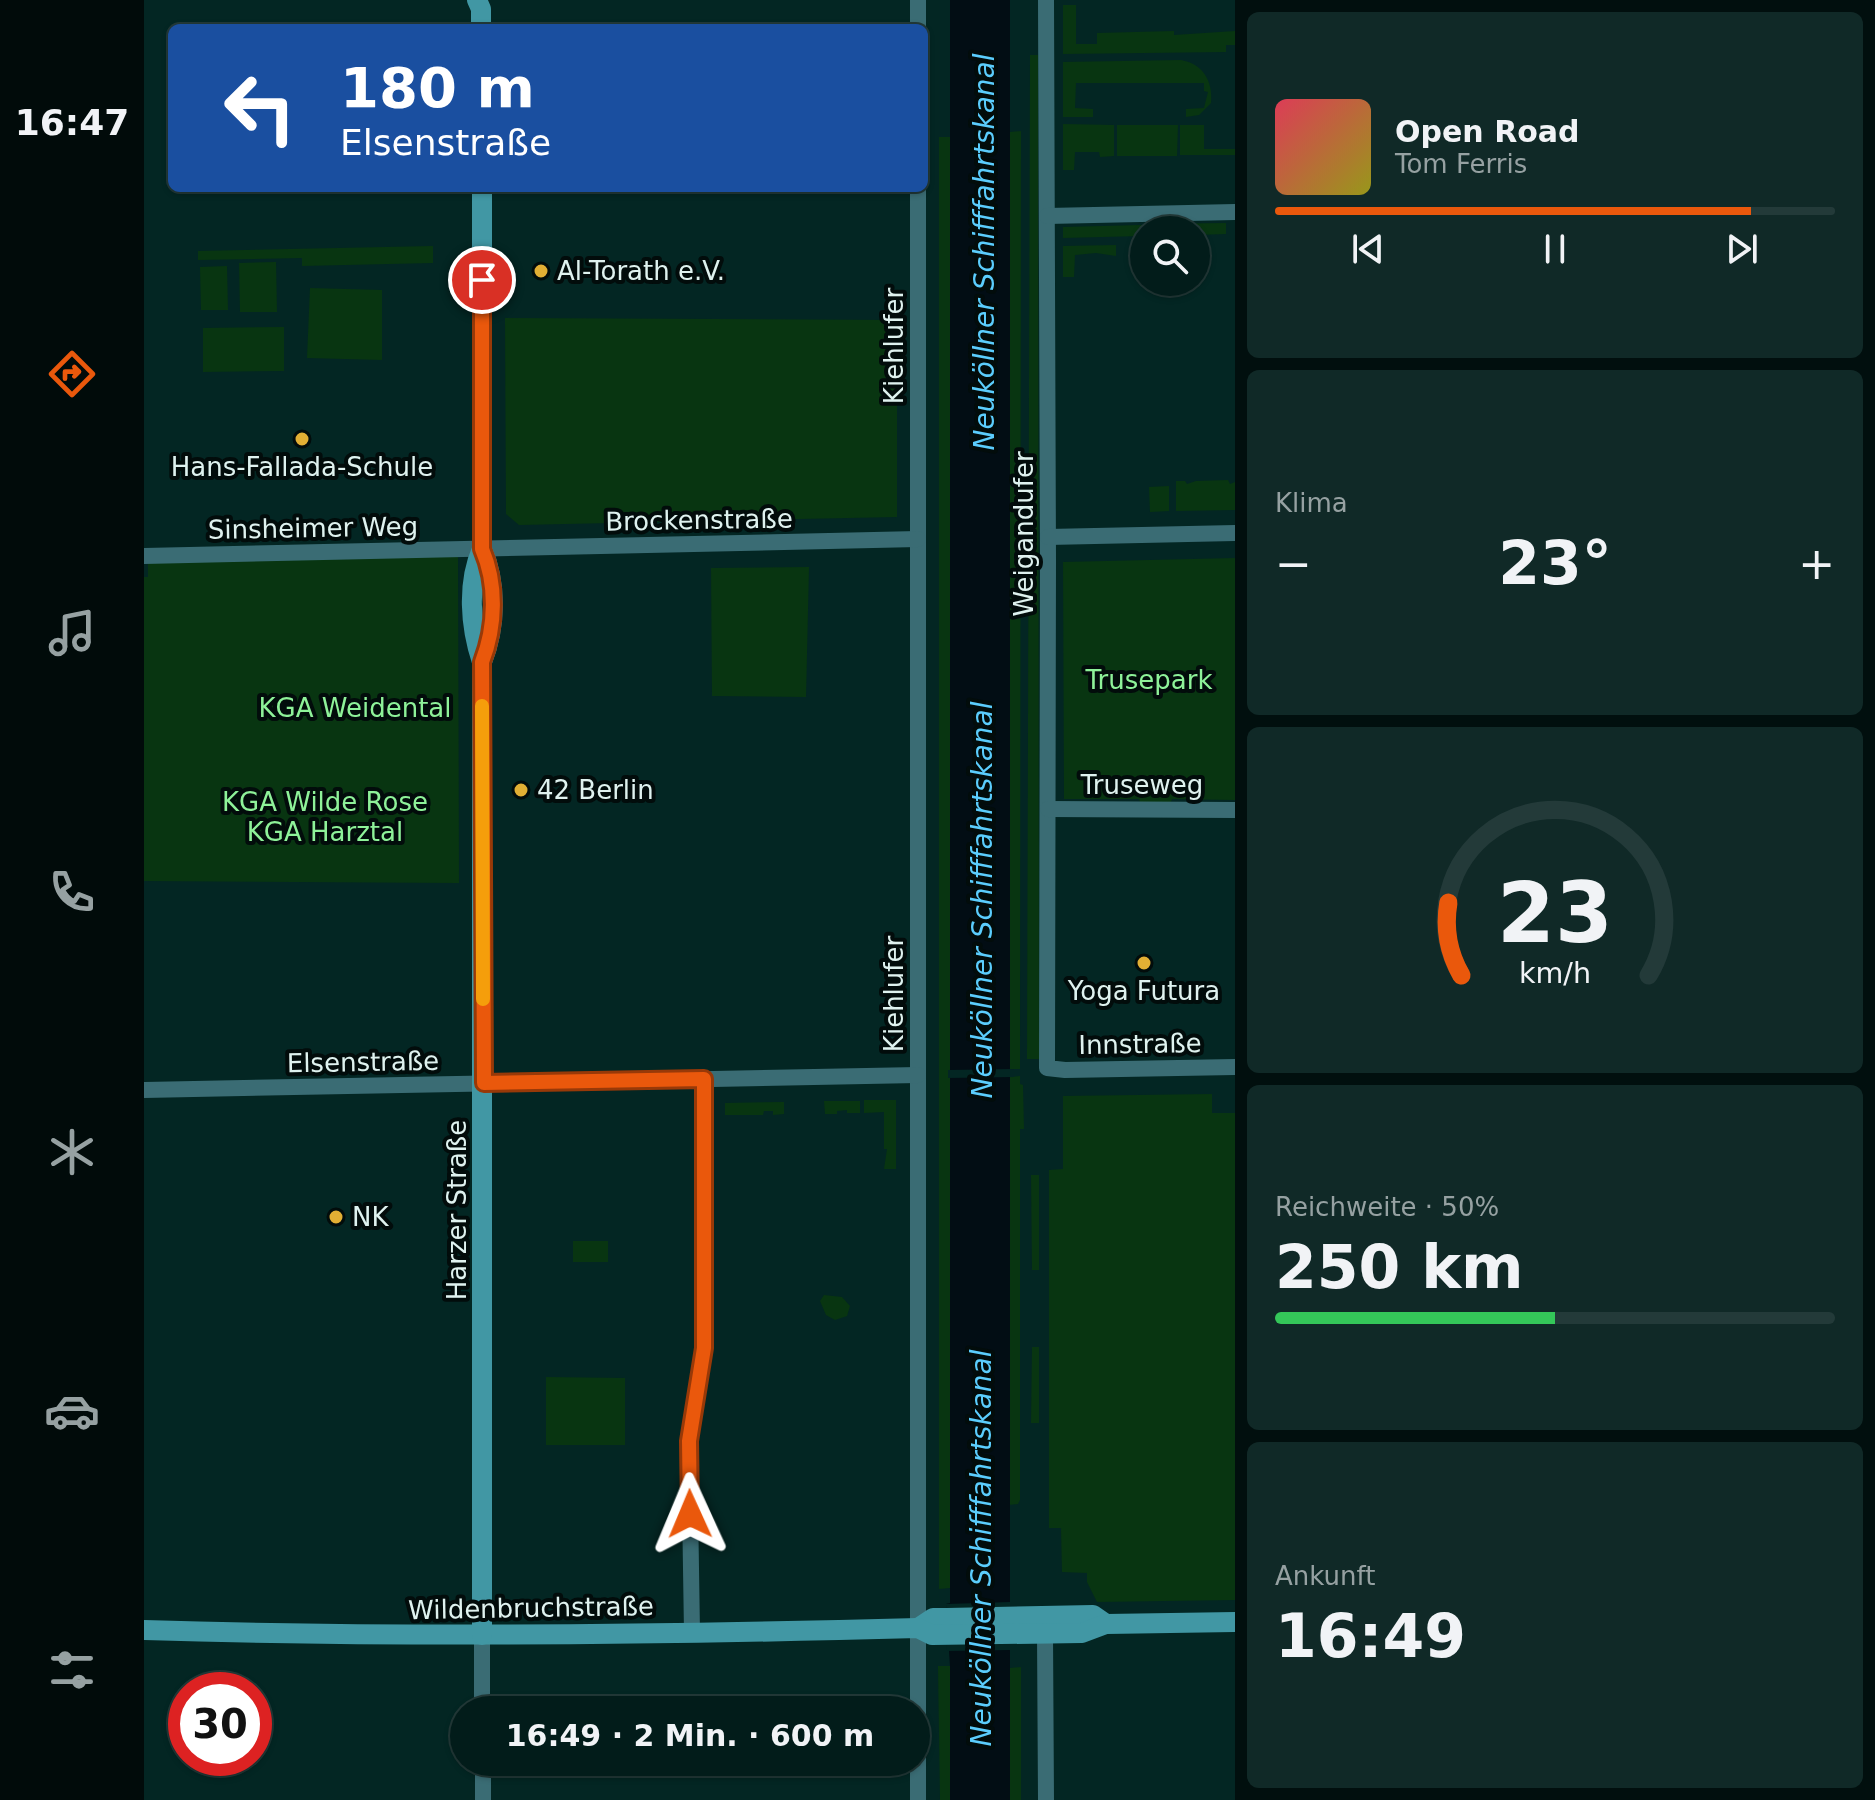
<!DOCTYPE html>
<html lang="de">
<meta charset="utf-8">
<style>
:root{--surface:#021c1a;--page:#102927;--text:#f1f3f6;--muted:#96a1a2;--line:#233a39;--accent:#ea580c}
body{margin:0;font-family:"DejaVu Sans",sans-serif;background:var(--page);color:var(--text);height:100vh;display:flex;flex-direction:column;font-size:30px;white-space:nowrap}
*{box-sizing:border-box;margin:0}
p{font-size:26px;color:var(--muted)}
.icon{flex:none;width:44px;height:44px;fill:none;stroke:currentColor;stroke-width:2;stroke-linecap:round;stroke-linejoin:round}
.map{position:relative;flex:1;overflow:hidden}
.details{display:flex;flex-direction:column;gap:12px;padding:12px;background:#010f0e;width:640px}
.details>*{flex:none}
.guide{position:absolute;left:24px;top:24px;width:760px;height:168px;border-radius:12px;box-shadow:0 2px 6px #0004,0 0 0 2px var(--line);background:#1a4fa0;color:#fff;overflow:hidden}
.tools{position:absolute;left:986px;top:216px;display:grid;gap:16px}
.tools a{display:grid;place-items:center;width:80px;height:80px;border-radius:50%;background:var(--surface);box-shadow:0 2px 6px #0004,0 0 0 2px var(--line);font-size:40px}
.speed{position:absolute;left:24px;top:1672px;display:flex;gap:16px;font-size:40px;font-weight:700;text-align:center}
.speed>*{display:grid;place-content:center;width:104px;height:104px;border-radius:50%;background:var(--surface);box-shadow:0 2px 6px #0004,0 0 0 2px var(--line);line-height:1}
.speed .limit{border:12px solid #d22;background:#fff;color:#111}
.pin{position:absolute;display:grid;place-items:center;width:68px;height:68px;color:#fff;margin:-34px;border:4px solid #fff;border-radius:50%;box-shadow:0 2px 8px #0007}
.me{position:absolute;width:88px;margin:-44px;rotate:359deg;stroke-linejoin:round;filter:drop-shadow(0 0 6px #0008)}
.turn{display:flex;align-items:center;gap:28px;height:168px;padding:0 40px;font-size:36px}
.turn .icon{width:104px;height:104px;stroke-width:2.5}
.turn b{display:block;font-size:56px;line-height:68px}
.big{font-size:60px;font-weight:700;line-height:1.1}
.details .tile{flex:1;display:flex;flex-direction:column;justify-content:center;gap:12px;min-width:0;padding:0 28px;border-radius:12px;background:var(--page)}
.details .dial{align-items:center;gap:0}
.dial svg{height:208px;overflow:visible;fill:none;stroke:var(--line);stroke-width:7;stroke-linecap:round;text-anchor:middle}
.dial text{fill:var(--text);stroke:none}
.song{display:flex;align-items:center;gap:24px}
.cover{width:96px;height:96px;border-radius:12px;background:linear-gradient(135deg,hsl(350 70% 55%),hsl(60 70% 35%))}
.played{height:8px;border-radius:4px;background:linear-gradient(90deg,var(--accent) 85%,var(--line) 85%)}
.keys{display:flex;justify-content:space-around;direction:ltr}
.heat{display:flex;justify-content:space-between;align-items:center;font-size:44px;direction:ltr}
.charge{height:12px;border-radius:6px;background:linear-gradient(90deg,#34c759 50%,var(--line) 0)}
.trip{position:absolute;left:306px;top:1696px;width:480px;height:80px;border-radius:40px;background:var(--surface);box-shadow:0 2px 6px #0004,0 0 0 2px var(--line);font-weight:700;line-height:80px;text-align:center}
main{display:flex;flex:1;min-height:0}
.menu{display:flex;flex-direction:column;width:144px;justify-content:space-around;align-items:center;background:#010b0a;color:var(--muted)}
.menu .icon{width:56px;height:56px}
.menu .active{color:var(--accent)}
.menu b{font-size:36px;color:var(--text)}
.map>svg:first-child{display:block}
</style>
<main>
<nav class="menu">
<b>16:47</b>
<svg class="icon active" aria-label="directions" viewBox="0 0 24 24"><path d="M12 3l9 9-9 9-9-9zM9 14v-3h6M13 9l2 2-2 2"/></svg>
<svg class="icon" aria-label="music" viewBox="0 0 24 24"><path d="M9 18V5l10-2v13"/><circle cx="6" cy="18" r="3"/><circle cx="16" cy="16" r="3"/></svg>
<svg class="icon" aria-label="phone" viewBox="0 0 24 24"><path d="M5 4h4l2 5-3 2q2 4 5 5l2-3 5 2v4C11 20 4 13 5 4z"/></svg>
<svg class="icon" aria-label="climate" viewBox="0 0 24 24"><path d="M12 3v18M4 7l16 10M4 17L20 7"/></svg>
<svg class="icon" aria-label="car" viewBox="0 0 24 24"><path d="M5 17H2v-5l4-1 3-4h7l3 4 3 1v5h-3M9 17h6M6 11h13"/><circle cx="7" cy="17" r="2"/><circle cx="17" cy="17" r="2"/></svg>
<svg class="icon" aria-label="filters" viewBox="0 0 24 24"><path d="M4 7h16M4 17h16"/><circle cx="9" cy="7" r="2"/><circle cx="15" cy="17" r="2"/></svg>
</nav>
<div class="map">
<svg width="1091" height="1800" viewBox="0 0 1091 1800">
<rect width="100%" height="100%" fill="#032623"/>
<g fill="#083511">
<polygon points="919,5 932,5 932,44 953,44 953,33 1030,31 1030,35 1091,31 1091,45 1082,45 1082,52 919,54"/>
<polygon points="886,55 894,55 895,1059 883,1059"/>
<path d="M1037,60C1059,64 1069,81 1067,103L1055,115L1042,117V109L1060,108L1064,92L1060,91V83H932L931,108L949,109V117H919V62Z"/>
<polygon points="919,124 970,125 970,156 956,157 955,152 931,152 930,170 919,170"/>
<polygon points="973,125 1034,125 1033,156 973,156"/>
<polygon points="1036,125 1060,125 1060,149 1091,149 1091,155 1036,155"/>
<polygon points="877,131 876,1069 866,1069 866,132"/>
<polygon points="795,137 807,137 806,1588 795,1589"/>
<polygon points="1082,223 1082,234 1052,235 1052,230 1005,230 1005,224"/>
<polygon points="998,225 998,236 919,238 919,227"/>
<polygon points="972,245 972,256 952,253 931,255 930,277 919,277 919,246"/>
<polygon points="289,246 289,263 158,266 158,258 54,260 54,251"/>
<polygon points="132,262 133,312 96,312 95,263"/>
<polygon points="83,266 84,310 57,310 56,267"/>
<polygon points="166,288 238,290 238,360 163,358"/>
<polygon points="361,318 753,320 753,517 375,525 362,514"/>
<polygon points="140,327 140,371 59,372 59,328"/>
<polygon points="1084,480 1086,484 1091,482 1091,510 1032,511 1032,481 1041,481 1043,484 1052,481"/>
<polygon points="1025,486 1025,511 1006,512 1005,487"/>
<polygon points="314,556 315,883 0,881 0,577 4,577 4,561"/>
<polygon points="1091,558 1091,800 1028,799 1026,805 997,805 995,799 920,799 919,562"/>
<polygon points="665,567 662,697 568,696 567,568"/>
<polygon points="876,1076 876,1084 879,1085 880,1129 876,1129 876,1500 874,1504 864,1505 866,1077"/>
<polygon points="1068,1094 1068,1113 1091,1113 1091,1600 953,1602 943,1582 943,1573 918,1572 917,1528 905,1528 905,1170 919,1169 919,1096"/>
<polygon points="720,1100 752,1100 752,1169 740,1169 743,1149 740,1149 740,1112 720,1113"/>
<polygon points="680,1101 716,1101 716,1113 703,1113 703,1110 693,1111 693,1114 681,1114"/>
<polygon points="640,1102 640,1114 629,1115 629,1111 620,1111 619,1115 581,1115 581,1103"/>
<polygon points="887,1175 895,1175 895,1270 888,1270"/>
<rect x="429" y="1241" width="35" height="21"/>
<polygon points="680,1295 698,1297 706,1306 703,1316 691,1320 682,1315 676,1301"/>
<polygon points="888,1347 895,1347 895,1423 887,1423"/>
<polygon points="402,1377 481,1378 481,1445 402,1445"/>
<polygon points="794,1666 806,1666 806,1800 796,1800"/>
<polygon points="877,1667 877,1800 866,1800 866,1668"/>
</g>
<polygon fill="#020d14" points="806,0 866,0 866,1800 806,1800 806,1666 802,1604 806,1603"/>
<g fill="#032623">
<polygon points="870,1069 870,1077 804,1078 804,1070"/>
<polygon points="866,1602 866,1650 803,1651 802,1604"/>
</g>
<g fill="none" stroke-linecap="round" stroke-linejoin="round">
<g stroke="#3a6c74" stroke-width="16">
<polyline points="774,0 774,28"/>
<polyline points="902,0 904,561 903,1068 921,1070 1091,1067"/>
<polyline points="774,188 774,1800"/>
<polyline points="903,216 1091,212"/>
<polyline points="904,537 1091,533"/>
<polyline points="0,556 774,539"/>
<polyline points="904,809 1091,810"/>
<polyline points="0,1090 774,1075"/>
<polyline points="548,1632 545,1441 560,1348 560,1079"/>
<polyline points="901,1634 902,1800"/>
<polyline points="338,1635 338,1710"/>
<polyline points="339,1762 339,1800"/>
</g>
<g stroke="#4197a4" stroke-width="20">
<polyline points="333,0 337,9 337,28"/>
<path d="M338,188V549C353,584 352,626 338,662"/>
<polyline points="774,1628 789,1618 803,1618 949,1615 962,1624"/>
<path d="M0,1630C258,1638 516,1635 774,1628L788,1635L938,1633L962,1624L1091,1622"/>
<path d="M338,1635V662C326,626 323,583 338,549"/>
</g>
</g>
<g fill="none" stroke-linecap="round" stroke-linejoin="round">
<defs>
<path id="route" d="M338,280V549C353,584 352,626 338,662L340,1083L560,1079V1348L545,1441L546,1514"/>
</defs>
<use href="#route" stroke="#983908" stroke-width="20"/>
<use href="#route" stroke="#ea580c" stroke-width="14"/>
<polyline stroke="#f59e0b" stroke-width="14" points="338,706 339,999"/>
</g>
<g fill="#e2af34" stroke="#020c0b" stroke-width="3">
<circle cx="397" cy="271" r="8"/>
<circle cx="158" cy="439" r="8"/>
<circle cx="377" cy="790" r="8"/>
<circle cx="1000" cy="963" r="8"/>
<circle cx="192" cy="1217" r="8"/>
</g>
<g text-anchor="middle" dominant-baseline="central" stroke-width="8" stroke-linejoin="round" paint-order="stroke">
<g font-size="26" fill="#dff2ef" stroke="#020c0b" text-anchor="start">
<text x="413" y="271">Al-Torath e.V.</text>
<text x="158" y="467" text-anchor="middle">Hans-Fallada-Schule</text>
<text x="393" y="790">42 Berlin</text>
<text x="1000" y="991" text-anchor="middle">Yoga Futura</text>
<text x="208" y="1217">NK</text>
</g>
<g font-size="26" fill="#dff2ef" stroke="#020c0b">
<text transform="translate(750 346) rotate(-90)">Kiehlufer</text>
<text transform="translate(555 520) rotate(-1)">Brockenstraße</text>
<text transform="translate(169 528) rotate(-1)">Sinsheimer Weg</text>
<text transform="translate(880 534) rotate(-90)">Weigandufer</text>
<text x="998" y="785">Truseweg</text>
<text transform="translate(750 994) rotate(-90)">Kiehlufer</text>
<text transform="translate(996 1044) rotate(-1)">Innstraße</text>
<text transform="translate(219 1062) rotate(-1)">Elsenstraße</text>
<text transform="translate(313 1210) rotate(-90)">Harzer Straße</text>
<text transform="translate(387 1608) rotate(-1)">Wildenbruchstraße</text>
</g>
<g font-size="26" fill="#8ef299" stroke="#020c0b">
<text x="1005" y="680">Trusepark</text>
<text x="211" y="708">KGA Weidental</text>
<text x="181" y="802">KGA Wilde Rose<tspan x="181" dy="30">KGA Harztal</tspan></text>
</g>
<g font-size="28" font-style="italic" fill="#5bcdfd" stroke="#020c0b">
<text transform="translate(840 252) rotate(-90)">Neuköllner Schifffahrtskanal</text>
<text transform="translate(838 900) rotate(-90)">Neuköllner Schifffahrtskanal</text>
<text transform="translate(837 1548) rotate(-90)">Neuköllner Schifffahrtskanal</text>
</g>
</g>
</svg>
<div class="tools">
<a><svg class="icon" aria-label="search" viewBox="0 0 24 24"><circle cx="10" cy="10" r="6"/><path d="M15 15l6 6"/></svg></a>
</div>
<div class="speed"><div class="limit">30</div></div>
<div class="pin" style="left:338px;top:280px;background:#d93025"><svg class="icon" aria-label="arrive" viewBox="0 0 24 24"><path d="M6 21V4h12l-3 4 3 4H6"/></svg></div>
<svg class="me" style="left:546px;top:1514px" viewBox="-20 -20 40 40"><path d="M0-17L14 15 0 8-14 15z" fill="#ea580c" stroke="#fff" stroke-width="4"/></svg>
<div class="trip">16:49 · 2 Min. · 600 m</div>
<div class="guide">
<div class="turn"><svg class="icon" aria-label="left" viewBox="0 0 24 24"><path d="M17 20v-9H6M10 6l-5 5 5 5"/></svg><div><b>180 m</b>Elsenstraße</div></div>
</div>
</div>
<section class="details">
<div class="tile">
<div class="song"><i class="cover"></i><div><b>Open Road</b><p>Tom Ferris</p></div></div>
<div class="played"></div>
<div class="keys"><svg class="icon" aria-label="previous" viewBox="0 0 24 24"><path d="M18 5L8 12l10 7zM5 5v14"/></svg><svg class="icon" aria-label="pause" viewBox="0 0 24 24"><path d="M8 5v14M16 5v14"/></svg><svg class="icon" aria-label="next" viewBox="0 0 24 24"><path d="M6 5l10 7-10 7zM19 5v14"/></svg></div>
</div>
<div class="tile"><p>Klima</p>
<div class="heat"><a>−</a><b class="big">23°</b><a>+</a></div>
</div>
<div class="tile dial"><svg viewBox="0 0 100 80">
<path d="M14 69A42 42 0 1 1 86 69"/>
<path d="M14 69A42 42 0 0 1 9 41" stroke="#ea580c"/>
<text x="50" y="56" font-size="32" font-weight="700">23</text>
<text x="50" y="72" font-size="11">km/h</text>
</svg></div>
<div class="tile"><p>Reichweite · 50%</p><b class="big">250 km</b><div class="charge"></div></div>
<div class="tile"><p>Ankunft</p><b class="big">16:49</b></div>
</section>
</main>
